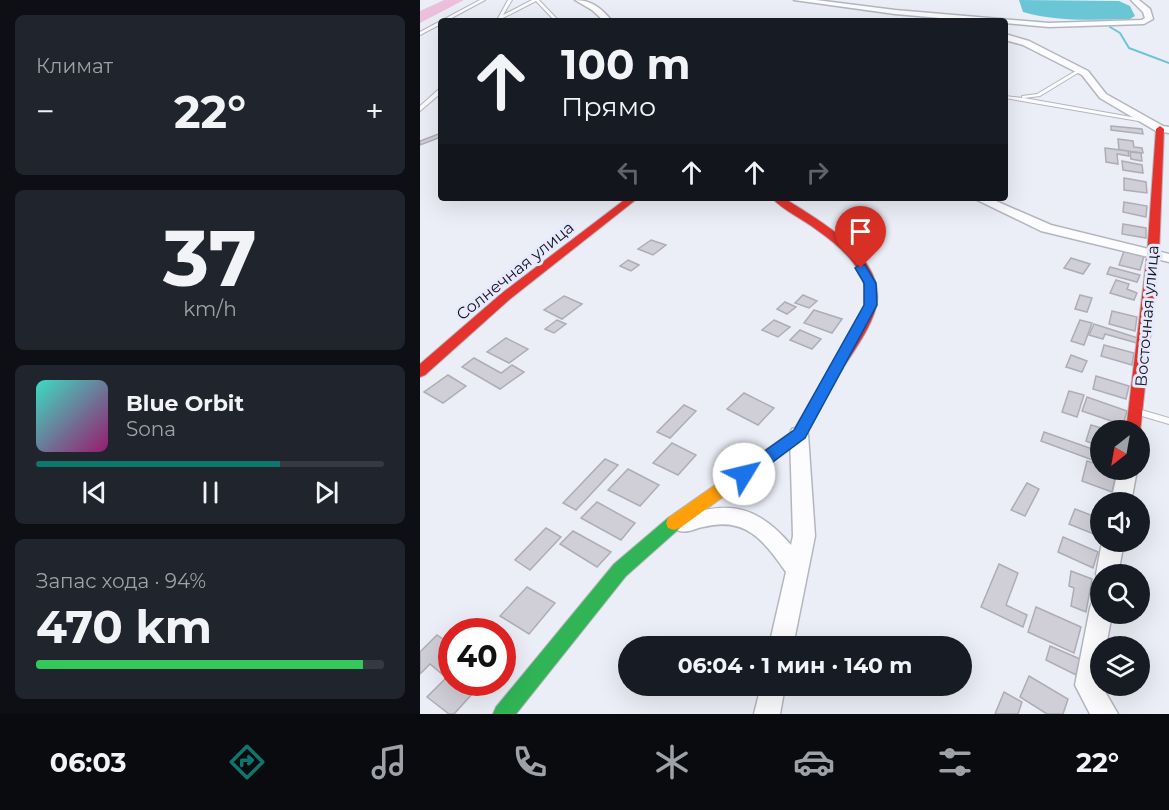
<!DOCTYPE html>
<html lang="ru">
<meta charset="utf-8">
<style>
:root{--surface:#171b24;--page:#20242c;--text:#f1f3f6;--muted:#9ea1a6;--line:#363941;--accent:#0f766e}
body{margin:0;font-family:Montserrat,sans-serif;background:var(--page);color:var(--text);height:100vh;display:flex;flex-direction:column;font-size:22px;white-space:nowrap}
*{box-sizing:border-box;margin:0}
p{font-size:20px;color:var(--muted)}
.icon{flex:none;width:33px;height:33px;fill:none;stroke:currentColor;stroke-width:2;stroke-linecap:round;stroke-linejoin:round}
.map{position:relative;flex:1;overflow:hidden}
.details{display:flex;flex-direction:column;gap:15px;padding:15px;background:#0d0f14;width:420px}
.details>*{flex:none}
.banner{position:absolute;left:18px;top:18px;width:570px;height:183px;border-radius:6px;box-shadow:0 6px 24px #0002;background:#171b24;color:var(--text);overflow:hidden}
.needle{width:39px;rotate:211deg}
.controls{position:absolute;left:670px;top:420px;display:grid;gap:12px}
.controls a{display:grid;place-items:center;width:60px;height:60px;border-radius:50%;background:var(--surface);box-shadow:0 6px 24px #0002;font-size:30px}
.speed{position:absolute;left:18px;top:618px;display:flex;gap:12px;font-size:30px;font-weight:700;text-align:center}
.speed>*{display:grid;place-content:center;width:78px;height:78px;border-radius:50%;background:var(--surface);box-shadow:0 6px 24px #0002;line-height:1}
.speed .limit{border:9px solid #d22;background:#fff;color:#111}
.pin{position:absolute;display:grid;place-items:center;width:51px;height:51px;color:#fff;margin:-62px -26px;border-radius:50% 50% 50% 0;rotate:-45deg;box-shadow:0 0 6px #0007}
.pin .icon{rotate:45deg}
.me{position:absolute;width:66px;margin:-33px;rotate:54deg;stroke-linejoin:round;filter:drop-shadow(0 0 4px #0008)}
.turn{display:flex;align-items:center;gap:21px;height:126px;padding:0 24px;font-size:27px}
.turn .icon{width:78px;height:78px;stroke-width:2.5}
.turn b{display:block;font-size:42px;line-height:51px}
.lanes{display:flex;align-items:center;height:57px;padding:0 24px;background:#0003;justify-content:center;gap:30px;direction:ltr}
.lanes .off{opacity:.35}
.big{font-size:45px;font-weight:700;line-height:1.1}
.details .widget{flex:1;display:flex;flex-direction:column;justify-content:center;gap:9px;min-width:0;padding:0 21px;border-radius:9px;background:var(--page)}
.details .dial{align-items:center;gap:0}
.dial b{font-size:78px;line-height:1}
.song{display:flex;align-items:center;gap:18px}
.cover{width:72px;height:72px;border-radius:9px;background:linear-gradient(135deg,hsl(170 70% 55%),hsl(320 70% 35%))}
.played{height:6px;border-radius:3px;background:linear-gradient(90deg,var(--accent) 70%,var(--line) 70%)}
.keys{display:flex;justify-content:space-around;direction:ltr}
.heat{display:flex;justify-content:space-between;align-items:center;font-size:33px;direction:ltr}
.charge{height:9px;border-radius:4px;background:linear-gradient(90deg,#34c759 94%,var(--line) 0)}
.trip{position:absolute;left:198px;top:636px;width:354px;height:60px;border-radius:30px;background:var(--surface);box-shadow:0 6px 24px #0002;font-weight:700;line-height:60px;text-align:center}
.dock{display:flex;height:96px;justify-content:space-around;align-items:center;background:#090b0e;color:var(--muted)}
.dock .icon{width:42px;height:42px}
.dock .on{color:var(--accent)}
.dock b{font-size:27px;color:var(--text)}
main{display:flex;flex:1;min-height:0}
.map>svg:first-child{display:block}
</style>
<main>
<section class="details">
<div class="widget"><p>Климат</p>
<div class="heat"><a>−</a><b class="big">22°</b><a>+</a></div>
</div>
<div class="widget dial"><b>37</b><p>km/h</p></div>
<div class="widget">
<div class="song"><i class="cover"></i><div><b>Blue Orbit</b><p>Sona</p></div></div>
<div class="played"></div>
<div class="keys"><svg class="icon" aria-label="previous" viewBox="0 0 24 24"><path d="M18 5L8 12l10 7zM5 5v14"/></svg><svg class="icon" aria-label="pause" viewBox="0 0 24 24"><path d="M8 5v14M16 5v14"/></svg><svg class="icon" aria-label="next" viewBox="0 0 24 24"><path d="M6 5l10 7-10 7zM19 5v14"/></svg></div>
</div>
<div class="widget"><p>Запас хода · 94%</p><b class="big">470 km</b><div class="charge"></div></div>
</section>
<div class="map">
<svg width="749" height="714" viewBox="0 0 749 714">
<rect width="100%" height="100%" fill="#eceef7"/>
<polygon fill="#ecc0dc" points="24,0 44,0 0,23 0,11"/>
<path fill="#6ac6d5" d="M599,0L699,1L710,6L715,16L710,19C674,20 638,22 603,12Z"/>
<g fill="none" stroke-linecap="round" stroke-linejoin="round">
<polyline stroke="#6ac6d5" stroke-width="2" points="690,27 700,33 709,48 749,63"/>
</g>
<g fill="#d0ced6" stroke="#aeadb5" stroke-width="1.5">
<polygon points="691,126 722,129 723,134 691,130"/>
<polygon points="21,133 21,137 0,145 0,141"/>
<polygon points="698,139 713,141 714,147 722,148 723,153 699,150"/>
<polygon points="685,148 708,151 709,156 697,154 698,164 686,162"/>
<polygon points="710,152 721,153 722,161 711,159"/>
<polygon points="702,161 722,165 723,173 703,170"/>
<polygon points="704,178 726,182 727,193 704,190"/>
<polygon points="704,202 727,206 726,217 703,212"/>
<polygon points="703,224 726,228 726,238 702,234"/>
<polygon points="231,240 246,245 233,255 218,249"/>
<polygon points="704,251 724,256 720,270 699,265"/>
<polygon points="651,258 670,264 663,274 644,268"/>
<polygon points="208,260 219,265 211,271 200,266"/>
<polygon points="690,267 720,275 717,282 687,274"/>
<polygon points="696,280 709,284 707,289 717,293 714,300 690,293"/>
<polygon points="383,295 397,301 389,308 375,303"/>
<polygon points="660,295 672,298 667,312 655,309"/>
<polygon points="144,296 162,304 142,319 124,310"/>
<polygon points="365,302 376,307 367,314 357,309"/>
<polygon points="394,310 422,319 412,333 384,323"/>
<polygon points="692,311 717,317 715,331 689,324"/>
<polygon points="137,320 146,324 134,333 125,329"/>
<polygon points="354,320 370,327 358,337 342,330"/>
<polygon points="660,320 672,323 664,345 651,341"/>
<polygon points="674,324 718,338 717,343 685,334 683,339 669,335"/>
<polygon points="380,330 401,339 392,349 370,340"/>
<polygon points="86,338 108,349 89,363 67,352"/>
<polygon points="684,345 714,353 712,365 681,356"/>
<polygon points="651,355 667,361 662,372 646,367"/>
<polygon points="54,358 81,373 92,365 104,372 80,389 42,367"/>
<polygon points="28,375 46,386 23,403 4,392"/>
<polygon points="676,376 709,386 706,399 673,389"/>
<polygon points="649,391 664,395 657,417 642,412"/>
<polygon points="324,393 354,408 338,425 307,409"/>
<polygon points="667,397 707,411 703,425 662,411"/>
<polygon points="264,405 276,411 250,438 237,432"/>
<polygon points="671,425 688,430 681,430 681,447 666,441"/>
<polygon points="624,432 681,452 678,462 621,441"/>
<polygon points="252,443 276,455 258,475 233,463"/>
<polygon points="185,459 198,465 156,510 143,503"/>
<polygon points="667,461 681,465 681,470 697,470 692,492 662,481"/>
<polygon points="208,469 239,485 220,506 188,490"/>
<polygon points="607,483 619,489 605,516 591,510"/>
<polygon points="177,502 215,523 201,540 161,518"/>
<polygon points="655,509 681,519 681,537 649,524"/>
<polygon points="126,528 141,537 110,570 95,560"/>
<polygon points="153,531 191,552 177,567 140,544"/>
<polygon points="643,537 678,552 673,568 638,552"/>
<polygon points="579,564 598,573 586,605 607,615 603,627 561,607"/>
<polygon points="651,571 672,579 666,612 651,606 654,588 649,586"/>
<polygon points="107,587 135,603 109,634 80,616"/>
<polygon points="616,607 661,627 654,653 608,632"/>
<polygon points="17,635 32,645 32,665 23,675 10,664 0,674 0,652"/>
<polygon points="630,646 660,659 656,675 626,660"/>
<polygon points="32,672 32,682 63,682 34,714 29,714 7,697"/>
<polygon points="609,676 648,699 643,714 627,714 600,697"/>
<polygon points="584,692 602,702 598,714 575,714"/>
</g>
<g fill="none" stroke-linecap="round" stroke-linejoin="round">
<defs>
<g id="lane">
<polygon points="60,0 65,0 26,21 21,21 21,24 0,35 0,32"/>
<polygon points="88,0 92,0 83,15 112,0 119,0 139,21 135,21 116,1 79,20 77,20"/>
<polygon points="659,69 661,70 661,71 620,96 604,98 728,120 731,122 730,123 585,98 585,96 603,98 602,97 602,96 617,94"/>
<polygon points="19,89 21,89 21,93 0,111 0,106"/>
<polygon points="718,409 749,418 749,424 715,414 714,412 715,410"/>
</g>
<g id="street">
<path d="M155,0C172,0 182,9 192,21H184L172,10Z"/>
<polygon points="374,0 396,0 475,10 629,23 722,20 725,18 723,12 711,0 719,0 730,9 733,19 724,24 629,27 585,23 585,21 555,21 475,14"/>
<polygon points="585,34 609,41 668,71 686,94 743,126 749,127 749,133 736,131 680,98 662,75 603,45 585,40"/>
<polygon points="553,198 569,198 631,225 749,254 749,262 621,231"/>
<path d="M379,427L386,429L388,434L395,536L373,646H349L366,572C343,540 326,516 283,527C273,529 267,534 257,530L254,524L257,518C307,500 336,504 371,545L373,536L370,434L372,429Z"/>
<polygon points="698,470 717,470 711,502 691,502"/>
<polygon points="682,542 704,542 698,574 681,574 681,582 676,574"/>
<polygon points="681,597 681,614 692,614 686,646 681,646 680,683 698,714 670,714 655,685 670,608 673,600"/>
<polygon points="341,686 365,686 360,714 334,714"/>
</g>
<polygon id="fast" points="254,516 260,518 262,523 260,528 206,576 96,714 73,714 76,707 194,564 248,518"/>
<polygon id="slow" points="416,363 423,368 384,438 260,528 254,530 248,528 246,523 248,518 374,430 411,365"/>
<g id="jam">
<polygon points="740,126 744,129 739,255 720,433 720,430 706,430 727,255 736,129"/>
<polygon points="207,198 218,198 90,299 5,375 0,377 0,364 82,293"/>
<path d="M352,198H364C397,220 463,254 457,302C455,322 432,354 421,371H411L409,368C420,350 441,324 445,303C450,271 421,247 397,230C383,219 364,211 352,198Z"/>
</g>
</defs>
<use href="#lane" stroke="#b4b6be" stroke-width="2"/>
<use href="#street" stroke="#b4b6be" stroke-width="3"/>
<use href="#fast" stroke="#b4b6be" stroke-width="2"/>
<use href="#slow" stroke="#b4b6be" stroke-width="2"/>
<use href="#jam" stroke="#b4b6be" stroke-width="2"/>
<use href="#lane" fill="#fcfcfe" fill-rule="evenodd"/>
<use href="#street" fill="#fcfcfe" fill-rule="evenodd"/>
<use href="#fast" fill="#30b455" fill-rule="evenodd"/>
<use href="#slow" fill="#ff9f0a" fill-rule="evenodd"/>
<use href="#jam" fill="#e5322d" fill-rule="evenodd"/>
</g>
<polygon fill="#1a73e8" stroke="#114b97" stroke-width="1.5" points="441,264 445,265 456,283 457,305 385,438 330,479 324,481 318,479 316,474 318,470 374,430 444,305 444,283 435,268"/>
<g text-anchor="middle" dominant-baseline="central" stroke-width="6" stroke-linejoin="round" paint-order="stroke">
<g font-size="16" fill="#13141c" stroke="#e7eafc">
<text transform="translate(95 271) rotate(-39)">Солнечная улица</text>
<text transform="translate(727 316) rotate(-85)">Восточная улица</text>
</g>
</g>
</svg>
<div class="controls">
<a><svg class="needle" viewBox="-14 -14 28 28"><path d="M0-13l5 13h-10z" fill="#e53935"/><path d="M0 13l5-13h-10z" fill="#9ea1a6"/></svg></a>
<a><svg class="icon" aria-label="sound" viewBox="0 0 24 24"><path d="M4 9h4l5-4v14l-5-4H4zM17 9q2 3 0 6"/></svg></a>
<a><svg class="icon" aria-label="search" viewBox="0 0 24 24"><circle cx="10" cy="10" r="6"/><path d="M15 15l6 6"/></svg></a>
<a><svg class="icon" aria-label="layers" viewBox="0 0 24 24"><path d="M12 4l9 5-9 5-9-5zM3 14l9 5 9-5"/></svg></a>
</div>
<div class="speed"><div class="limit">40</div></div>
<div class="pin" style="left:441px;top:268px;background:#d93025"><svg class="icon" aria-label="arrive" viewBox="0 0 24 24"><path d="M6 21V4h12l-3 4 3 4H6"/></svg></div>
<svg class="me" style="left:324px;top:474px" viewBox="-20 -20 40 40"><circle r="19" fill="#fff"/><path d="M0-13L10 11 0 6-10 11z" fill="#1a73e8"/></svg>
<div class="trip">06:04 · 1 мин · 140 m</div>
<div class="banner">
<div class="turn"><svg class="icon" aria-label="ahead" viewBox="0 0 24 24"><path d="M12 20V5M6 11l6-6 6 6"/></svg><div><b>100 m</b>Прямо</div></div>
<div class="lanes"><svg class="icon off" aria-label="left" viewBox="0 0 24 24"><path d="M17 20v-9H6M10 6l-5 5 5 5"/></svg><svg class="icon" aria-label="ahead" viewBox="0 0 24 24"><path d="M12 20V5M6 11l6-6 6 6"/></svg><svg class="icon" aria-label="ahead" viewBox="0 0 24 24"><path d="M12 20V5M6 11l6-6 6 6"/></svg><svg class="icon off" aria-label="right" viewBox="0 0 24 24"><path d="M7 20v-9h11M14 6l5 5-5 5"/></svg></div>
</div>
</div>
</main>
<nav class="dock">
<b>06:03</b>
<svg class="icon on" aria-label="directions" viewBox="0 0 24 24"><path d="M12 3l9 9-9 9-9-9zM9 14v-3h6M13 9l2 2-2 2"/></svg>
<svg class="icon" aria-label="music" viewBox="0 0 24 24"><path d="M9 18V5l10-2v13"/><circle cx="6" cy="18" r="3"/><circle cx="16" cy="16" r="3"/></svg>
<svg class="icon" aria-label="phone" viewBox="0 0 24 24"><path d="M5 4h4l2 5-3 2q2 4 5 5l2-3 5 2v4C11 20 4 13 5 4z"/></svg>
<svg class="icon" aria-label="climate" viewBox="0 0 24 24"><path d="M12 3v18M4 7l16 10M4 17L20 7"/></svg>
<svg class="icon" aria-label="car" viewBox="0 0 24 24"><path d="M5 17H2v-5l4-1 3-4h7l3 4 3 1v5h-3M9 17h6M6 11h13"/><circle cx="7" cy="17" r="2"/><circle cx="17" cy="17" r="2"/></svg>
<svg class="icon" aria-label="filters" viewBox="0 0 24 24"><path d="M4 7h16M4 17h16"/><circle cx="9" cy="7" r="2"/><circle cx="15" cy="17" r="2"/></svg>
<b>22°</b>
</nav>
